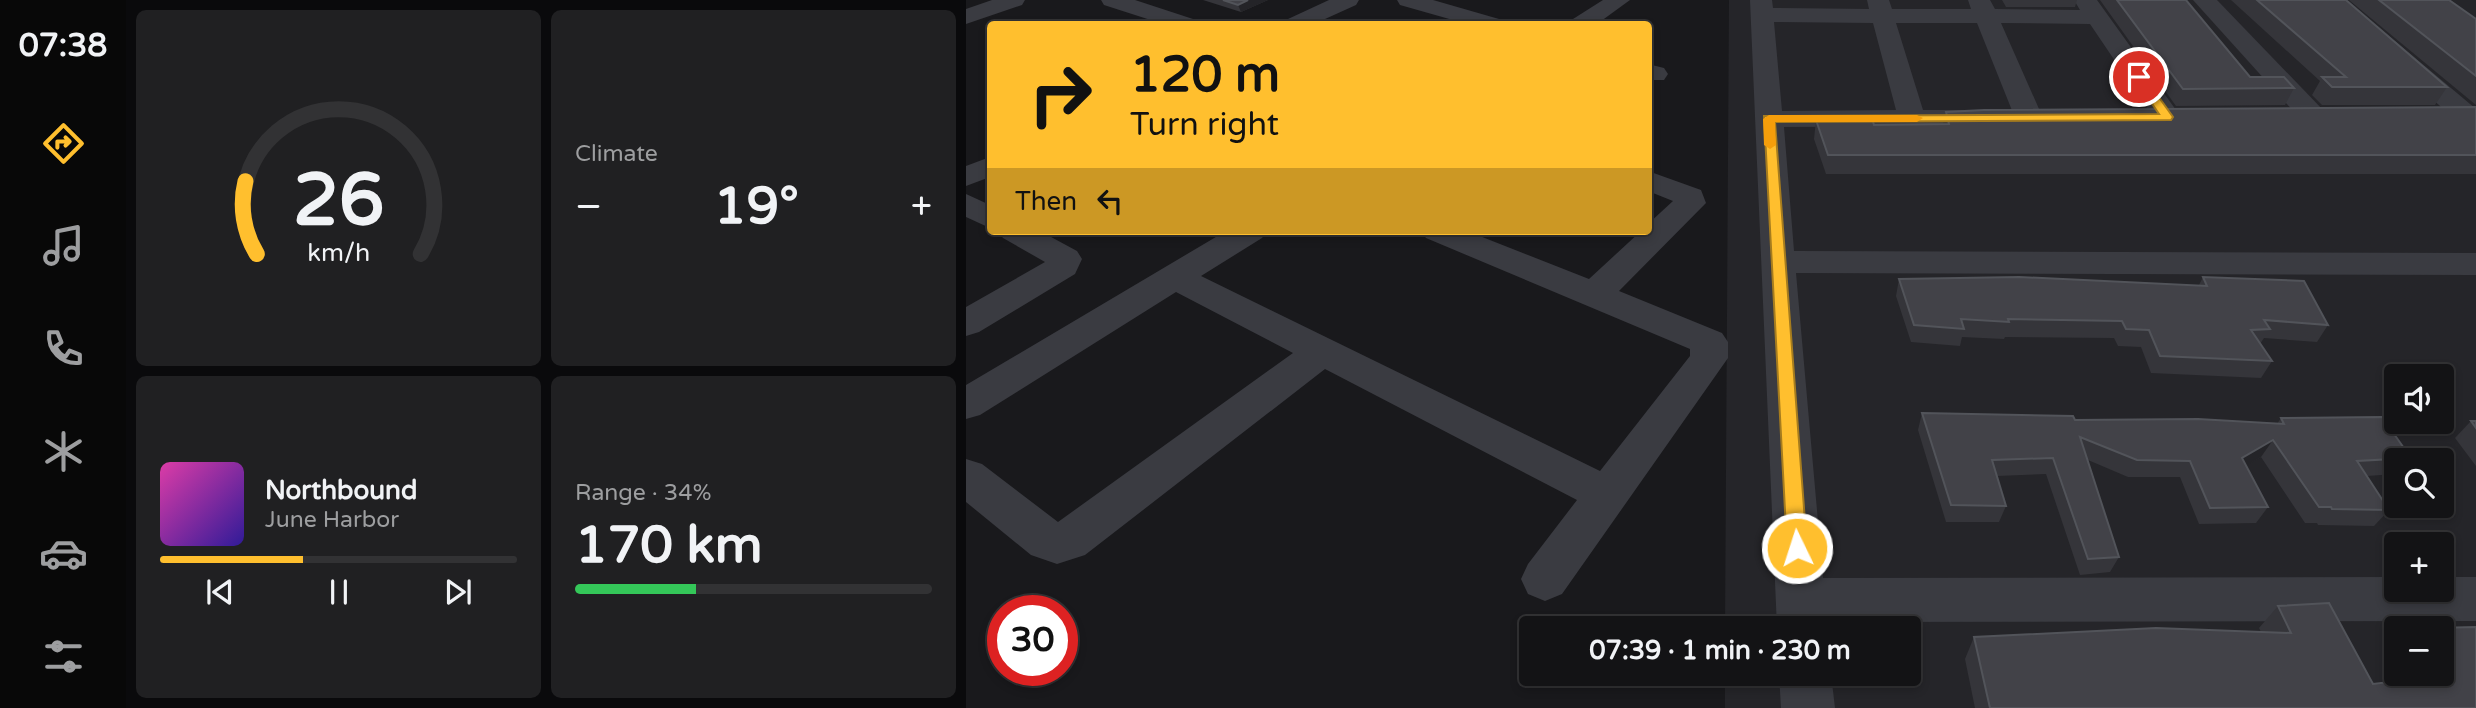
<!DOCTYPE html>
<meta charset="utf-8">
<style>
:root{--surface:#131315;--page:#202022;--text:#f1f3f6;--muted:#9d9ea0;--line:#323234;--accent:#ffbf2e}
body{margin:0;font-family:"Varela Round",sans-serif;background:var(--page);color:var(--text);height:100vh;display:flex;flex-direction:column;font-size:26px;white-space:nowrap}
*{box-sizing:border-box;margin:0}
p{font-size:23px;color:var(--muted)}
.icon{flex:none;width:38px;height:38px;fill:none;stroke:currentColor;stroke-width:2;stroke-linecap:round;stroke-linejoin:round}
.map{position:relative;flex:1;overflow:hidden}
.details{display:flex;flex-direction:column;gap:10px;padding:10px;background:#0a0a0c;width:840px}
.details>*{flex:none}
.guide{position:absolute;left:21px;top:21px;width:665px;height:214px;border-radius:7px;box-shadow:0 4px 10px #0003,0 0 0 2px var(--line);background:#ffbf2e;color:#111;overflow:hidden}
.buttons{position:absolute;left:1418px;top:364px;display:grid;gap:14px}
.buttons a{display:grid;place-items:center;width:70px;height:70px;border-radius:7px;background:var(--surface);box-shadow:0 4px 10px #0003,0 0 0 2px var(--line);font-size:35px}
.speed{position:absolute;left:21px;top:595px;display:flex;gap:14px;font-size:35px;font-weight:700;text-align:center}
.speed>*{display:grid;place-content:center;width:91px;height:91px;border-radius:50%;background:var(--surface);box-shadow:0 4px 10px #0003,0 0 0 2px var(--line);line-height:1}
.speed .limit{border:10px solid #d22;background:#fff;color:#111}
.pin{position:absolute;display:grid;place-items:center;width:60px;height:60px;color:#fff;margin:-30px;border:4px solid #fff;border-radius:50%;box-shadow:0 2px 7px #0007}
.me{position:absolute;width:77px;margin:-38px;rotate:356deg;stroke-linejoin:round;filter:drop-shadow(0 0 5px #0008)}
.turn{display:flex;align-items:center;gap:24px;height:147px;padding:0 28px;font-size:32px}
.turn .icon{width:91px;height:91px;stroke-width:2.5}
.turn b{display:block;font-size:49px;line-height:60px}
.then{display:flex;align-items:center;height:66px;padding:0 28px;background:#0003;gap:14px;font-size:26px}
.big{font-size:52px;font-weight:700;line-height:1.1}
.details .widget{flex:1;display:flex;flex-direction:column;justify-content:center;gap:10px;min-width:0;padding:0 24px;border-radius:10px;background:var(--page)}
.details .dial{align-items:center;gap:0}
.dial svg{height:182px;overflow:visible;fill:none;stroke:var(--line);stroke-width:7;stroke-linecap:round;text-anchor:middle}
.dial text{fill:var(--text);stroke:none}
.song{display:flex;align-items:center;gap:21px}
.cover{width:84px;height:84px;border-radius:10px;background:linear-gradient(135deg,hsl(320 70% 55%),hsl(250 70% 35%))}
.played{height:7px;border-radius:4px;background:linear-gradient(90deg,var(--accent) 40%,var(--line) 40%)}
.keys{display:flex;justify-content:space-around;direction:ltr}
.heat{display:flex;justify-content:space-between;align-items:center;font-size:38px;direction:ltr}
.charge{height:10px;border-radius:5px;background:linear-gradient(90deg,#34c759 34%,var(--line) 0)}
.details .tiles{flex:1;display:grid;gap:10px;grid-template-columns:repeat(2,1fr)}
.trip{position:absolute;left:553px;top:616px;width:402px;height:70px;border-radius:7px;background:var(--surface);box-shadow:0 4px 10px #0003,0 0 0 2px var(--line);font-weight:700;line-height:70px;text-align:center}
main{display:flex;flex:1;min-height:0}
.tabs{display:flex;flex-direction:column;width:126px;justify-content:space-around;align-items:center;background:#080808;color:var(--muted)}
.tabs .icon{width:49px;height:49px}
.tabs .active{color:var(--accent)}
.tabs b{font-size:32px;color:var(--text)}
.map>svg:first-child{display:block}
</style>
<main>
<nav class="tabs">
<b>07:38</b>
<svg class="icon active" aria-label="directions" viewBox="0 0 24 24"><path d="M12 3l9 9-9 9-9-9zM9 14v-3h6M13 9l2 2-2 2"/></svg>
<svg class="icon" aria-label="music" viewBox="0 0 24 24"><path d="M9 18V5l10-2v13"/><circle cx="6" cy="18" r="3"/><circle cx="16" cy="16" r="3"/></svg>
<svg class="icon" aria-label="phone" viewBox="0 0 24 24"><path d="M5 4h4l2 5-3 2q2 4 5 5l2-3 5 2v4C11 20 4 13 5 4z"/></svg>
<svg class="icon" aria-label="climate" viewBox="0 0 24 24"><path d="M12 3v18M4 7l16 10M4 17L20 7"/></svg>
<svg class="icon" aria-label="car" viewBox="0 0 24 24"><path d="M5 17H2v-5l4-1 3-4h7l3 4 3 1v5h-3M9 17h6M6 11h13"/><circle cx="7" cy="17" r="2"/><circle cx="17" cy="17" r="2"/></svg>
<svg class="icon" aria-label="filters" viewBox="0 0 24 24"><path d="M4 7h16M4 17h16"/><circle cx="9" cy="7" r="2"/><circle cx="15" cy="17" r="2"/></svg>
</nav>
<section class="details">
<div class="tiles">
<div class="widget dial"><svg viewBox="0 0 100 80">
<path d="M14 69A42 42 0 1 1 86 69"/>
<path d="M14 69A42 42 0 0 1 9 37" stroke="#ffbf2e"/>
<text x="50" y="56" font-size="32" font-weight="700">26</text>
<text x="50" y="72" font-size="11">km/h</text>
</svg></div>
<div class="widget"><p>Climate</p>
<div class="heat"><a>−</a><b class="big">19°</b><a>+</a></div>
</div>
<div class="widget">
<div class="song"><i class="cover"></i><div><b>Northbound</b><p>June Harbor</p></div></div>
<div class="played"></div>
<div class="keys"><svg class="icon" aria-label="previous" viewBox="0 0 24 24"><path d="M18 5L8 12l10 7zM5 5v14"/></svg><svg class="icon" aria-label="pause" viewBox="0 0 24 24"><path d="M8 5v14M16 5v14"/></svg><svg class="icon" aria-label="next" viewBox="0 0 24 24"><path d="M6 5l10 7-10 7zM19 5v14"/></svg></div>
</div>
<div class="widget"><p>Range · 34%</p><b class="big">170 km</b><div class="charge"></div></div>
</div>
</section>
<div class="map">
<svg width="1510" height="708" viewBox="0 0 1510 708">
<rect width="100%" height="100%" fill="#19191c"/>
<path fill="#252529" fill-rule="evenodd" d="M763,0H1510V708H759V674H943V628H759ZM1430,376H1475V422H1430ZM1430,460H1475V506H1430ZM1430,544H1475V590H1430ZM1430,628H1475V674H1430Z"/>
<g fill="none" stroke-linecap="round" stroke-linejoin="round">
<g fill="#3a3b41" fill-rule="evenodd">
<polygon points="26,0 59,0 56,5 0,24 0,9"/>
<polygon points="135,0 169,0 227,19 231,24 197,24 138,5"/>
<polygon points="363,0 393,0 390,5 348,24 318,24 322,19"/>
<polygon points="431,0 467,0 533,19 537,24 501,24 434,5"/>
<polygon points="637,0 664,0 631,24 603,24 607,19"/>
<path d="M784,0H806L807,8L903,9L901,0H923L926,9H1005L1002,0H1024L1029,9L1114,10L1108,0H1131L1215,117L1211,123L1201,125L1191,123L1124,24L1035,23L1077,118L1073,124L1063,126L1053,124L1049,118L1011,23H930L957,110H1032L1042,112L1046,118L1042,124L1032,126L818,127L828,251L1510,253V275L830,273L857,578L1430,577V590H1475V577H1510V621L861,622V628H811ZM808,22L907,23L930,110L816,111Z"/>
<polygon points="1227,0 1251,0 1358,111 1362,117 1358,123 1348,125 1338,123"/>
<polygon points="1355,0 1380,0 1510,109 1510,122 1502,124 1492,122"/>
<polygon points="682,64 698,68 702,74 698,80 682,80"/>
<polygon points="24,157 24,177 0,186 0,166"/>
<polygon points="682,171 735,190 740,203 653,291 756,333 762,342 762,358 596,594 579,601 562,594 555,579 562,564 611,500 359,369 119,555 91,564 65,555 0,502 0,459 16,464 92,522 327,353 210,292 14,415 0,419 0,385 260,231 301,231 296,238 235,276 634,471 724,356 724,349 460,238 455,231 501,231 623,279 675,231 682,231 682,224 707,201 682,191"/>
<polygon points="0,194 24,205 24,228 0,217"/>
<polygon points="32,231 74,231 111,251 116,259 109,274 13,332 0,336 0,307 79,262 37,238"/>
<polygon points="813,674 865,674 869,708 815,708"/>
</g>
</g>
<g fill="#35353a">
<polygon points="237,0 302,0 275,12"/>
<polygon points="1036,0 1111,0 1109,7 1040,7"/>
<polygon points="1134,0 1220,0 1284,77 1328,88 1319,105 1210,106"/>
<polygon points="1265,0 1380,0 1481,87 1469,105 1356,105 1346,95 1354,81"/>
<polygon points="1383,0 1483,0 1510,19 1510,105"/>
<polygon points="1510,107 1510,174 860,174 848,139 850,120 908,125 977,124 980,112"/>
<polygon points="1237,277 1362,325 1351,342 1298,338 1294,344 1306,361 1295,378 1185,373 1175,347 1152,346 1148,338 1039,337 1038,339 996,337 994,346 945,342 930,296 933,279 1233,285"/>
<polygon points="956,413 1109,420 1311,424 1315,418 1445,458 1443,460 1430,460 1430,474 1401,476 1423,510 1408,526 1352,525 1351,523 1339,523 1295,457 1280,465 1302,507 1290,523 1233,524 1214,477 1162,477 1122,460 1153,557 1144,572 1114,575 1080,474 1031,476 1040,506 1033,522 980,522 952,430"/>
<polygon points="1505,421 1510,421 1510,466 1489,438"/>
<polygon points="1312,606 1407,684 1444,680 1440,674 1475,674 1475,628 1510,708 1009,708 999,659 1008,637 1295,632 1293,628"/>
<polygon points="1430,645 1430,658 1424,650"/>
</g>
<g fill="#242428">
<polygon points="282,0 302,0 275,12 272,5"/>
<polygon points="1307,440 1295,457 1265,474 1276,458"/>
</g>
<g fill="#424248" stroke="#52545a" stroke-width="2">
<polygon points="257,0 282,0 272,5"/>
<polygon points="1151,0 1220,0 1284,77 1318,77 1328,88 1217,89"/>
<polygon points="1291,0 1380,0 1481,87 1366,87 1356,77 1380,77"/>
<polygon points="1413,0 1483,0 1510,19 1510,76"/>
<polygon points="1510,107 1510,155 862,155 850,120 906,118 908,125 983,124 980,112 1018,110"/>
<polygon points="1053,277 1241,286 1237,277 1338,281 1362,325 1298,320 1304,329 1285,330 1306,361 1194,356 1183,330 1160,329 1156,321 1042,319 1043,322 995,319 998,329 948,325 933,279"/>
<polygon points="956,413 1107,416 1109,420 1232,419 1318,424 1315,418 1416,417 1445,458 1391,461 1423,510 1366,509 1365,507 1353,507 1307,440 1276,458 1302,507 1244,508 1224,461 1171,460 1114,437 1153,557 1122,559 1087,458 1026,460 1040,506 985,505"/>
<polygon points="1505,421 1510,421 1510,428"/>
<polygon points="1363,603 1407,684 1482,675 1475,666 1475,628 1468,628 1510,627 1510,708 1024,708 1008,637 1190,628 1325,633 1312,606"/>
</g>
<polygon fill="#ffbf2e" stroke="#a67c1e" stroke-width="2" points="1170,75 1177,75 1207,117 1205,120 809,122 841,548 838,554 831,556 824,554 821,548 798,116 1193,114 1168,77"/>
<polygon fill="#f59e0b" points="803,115 951,115 957,118 951,122 809,122 810,145 804,149 798,145 797,119"/>
</svg>
<div class="buttons">
<a><svg class="icon" aria-label="sound" viewBox="0 0 24 24"><path d="M4 9h4l5-4v14l-5-4H4zM17 9q2 3 0 6"/></svg></a>
<a><svg class="icon" aria-label="search" viewBox="0 0 24 24"><circle cx="10" cy="10" r="6"/><path d="M15 15l6 6"/></svg></a>
<a>+</a>
<a>−</a>
</div>
<div class="speed"><div class="limit">30</div></div>
<div class="pin" style="left:1173px;top:77px;background:#d93025"><svg class="icon" aria-label="arrive" viewBox="0 0 24 24"><path d="M6 21V4h12l-3 4 3 4H6"/></svg></div>
<svg class="me" style="left:831px;top:548px" viewBox="-20 -20 40 40"><circle r="17" fill="#ffbf2e" stroke="#fff" stroke-width="3"/><path d="M0-11L8 9 0 5-8 9z" fill="#fff"/></svg>
<div class="trip">07:39 · 1 min · 230 m</div>
<div class="guide">
<div class="turn"><svg class="icon" aria-label="right" viewBox="0 0 24 24"><path d="M7 20v-9h11M14 6l5 5-5 5"/></svg><div><b>120 m</b>Turn right</div></div>
<div class="then">Then<svg class="icon" aria-label="left" viewBox="0 0 24 24"><path d="M17 20v-9H6M10 6l-5 5 5 5"/></svg></div>
</div>
</div>
</main>
